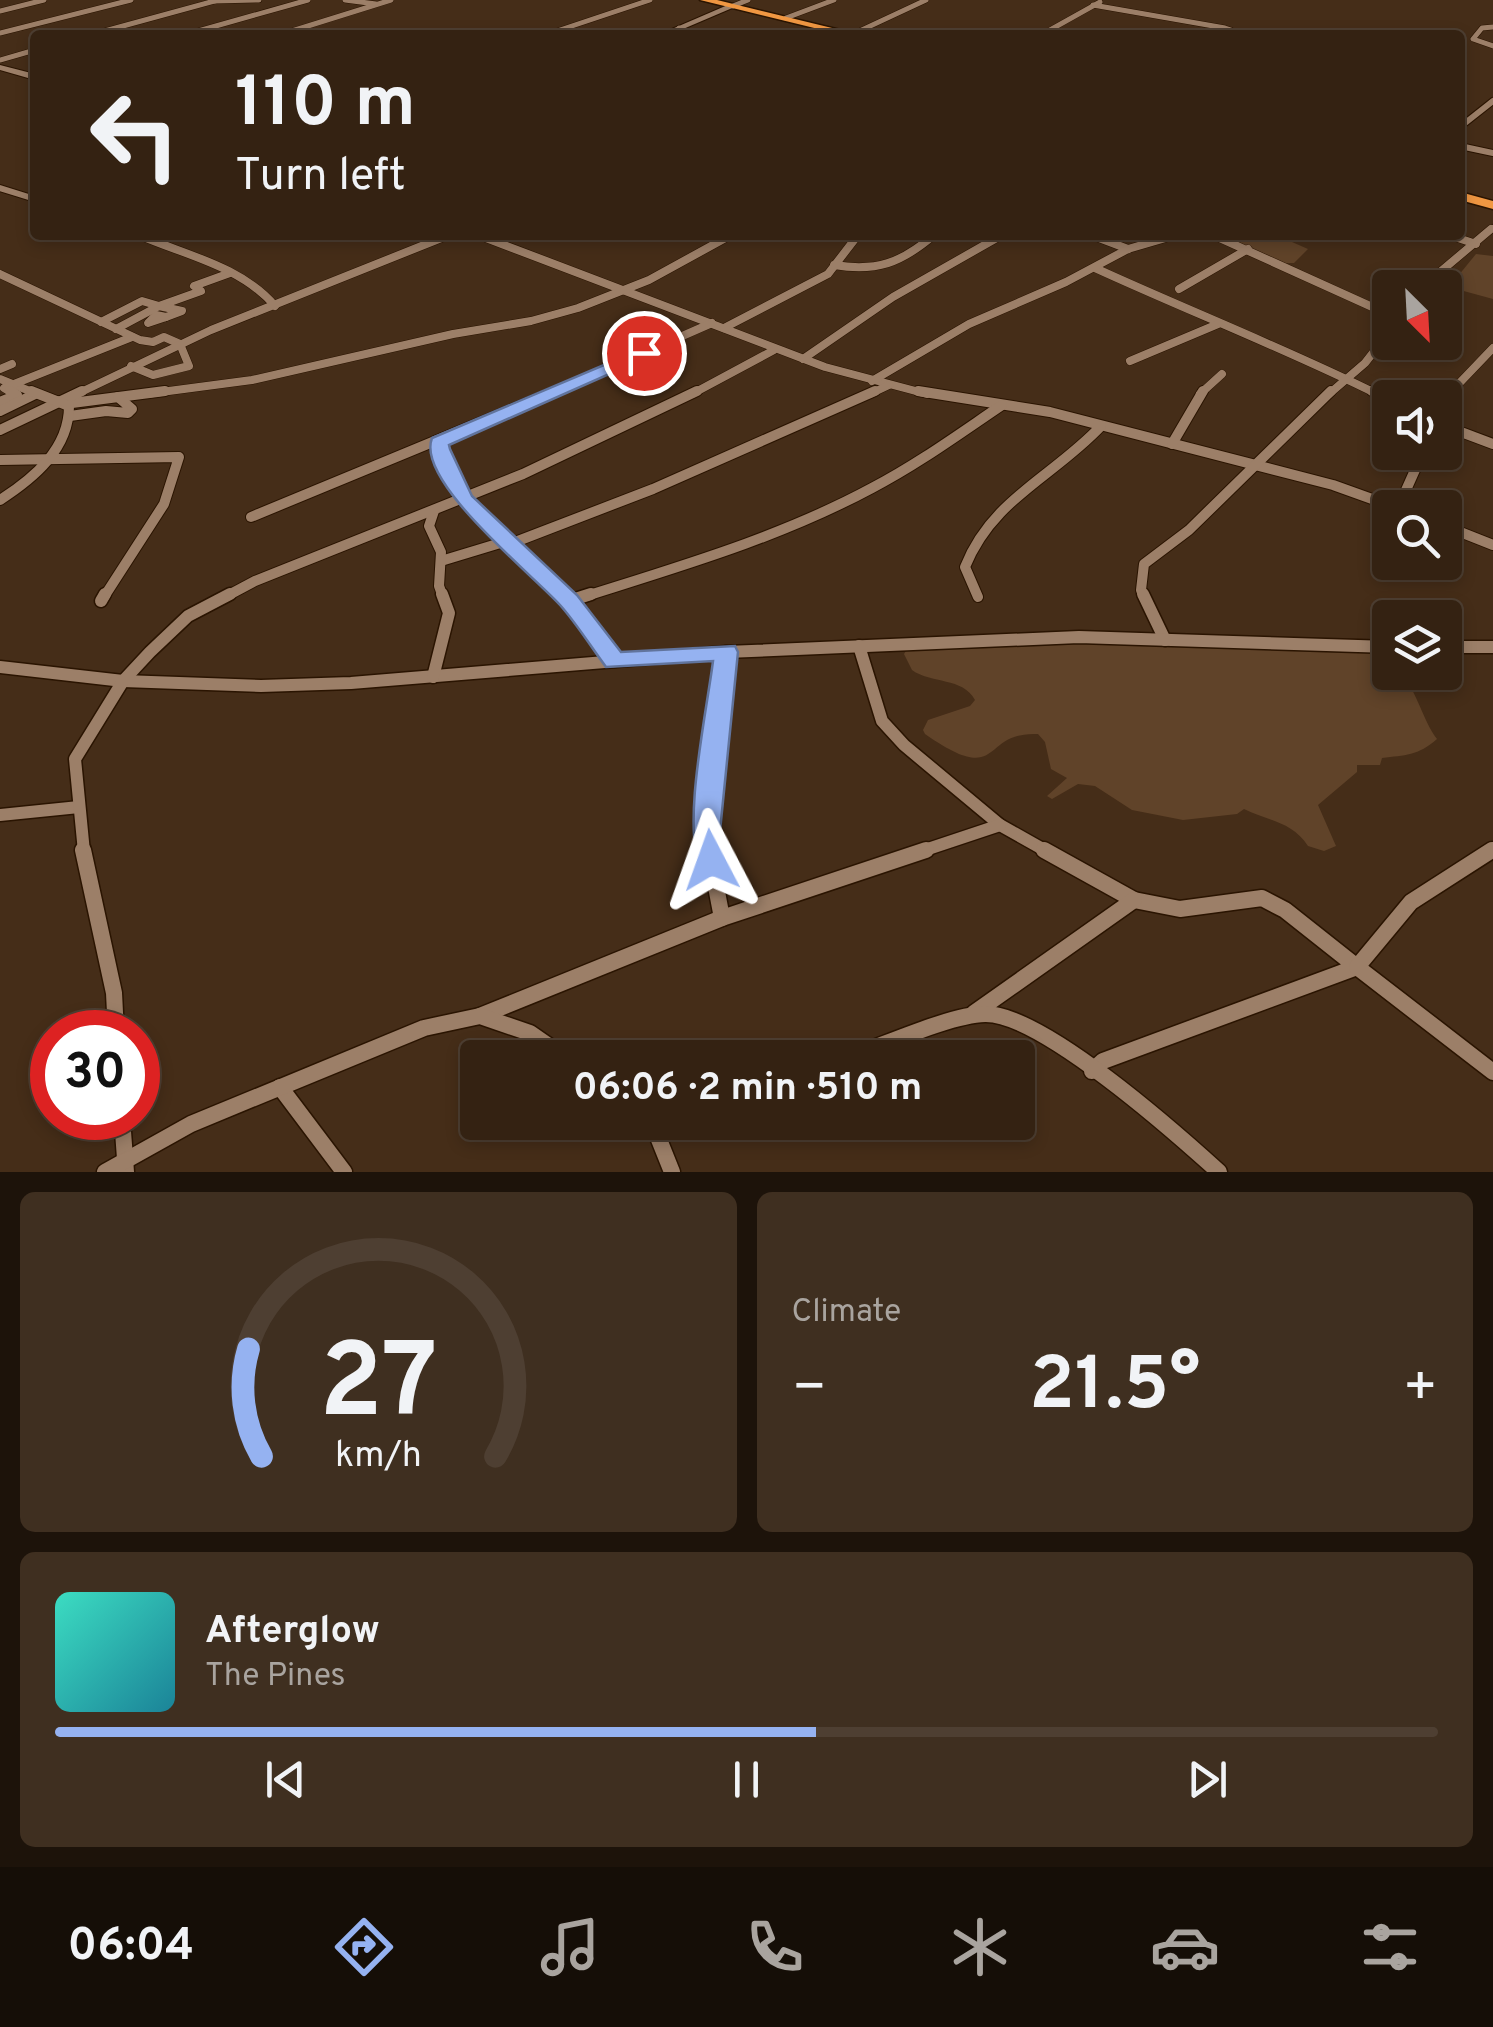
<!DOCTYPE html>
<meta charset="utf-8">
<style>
:root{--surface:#342212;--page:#3f2f20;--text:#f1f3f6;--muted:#a9a49f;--line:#4e3f32;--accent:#95b2f1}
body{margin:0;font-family:Overpass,sans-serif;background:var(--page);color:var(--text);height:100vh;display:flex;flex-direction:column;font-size:38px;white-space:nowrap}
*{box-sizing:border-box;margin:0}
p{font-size:32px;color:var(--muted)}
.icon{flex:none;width:55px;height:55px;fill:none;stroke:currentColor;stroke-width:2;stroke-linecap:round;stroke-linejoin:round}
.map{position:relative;height:1172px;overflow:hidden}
.panel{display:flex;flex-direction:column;gap:20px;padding:20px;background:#1d130a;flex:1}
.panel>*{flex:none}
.banner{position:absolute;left:30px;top:30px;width:1435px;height:210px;border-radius:10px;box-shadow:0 5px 15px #0003,0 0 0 2px var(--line);background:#342212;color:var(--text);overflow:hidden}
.needle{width:65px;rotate:156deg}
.buttons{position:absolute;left:1372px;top:270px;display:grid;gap:20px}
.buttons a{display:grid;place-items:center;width:90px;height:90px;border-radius:10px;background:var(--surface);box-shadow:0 5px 15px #0003,0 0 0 2px var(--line);font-size:50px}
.speed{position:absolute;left:30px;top:1010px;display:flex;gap:20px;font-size:50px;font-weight:700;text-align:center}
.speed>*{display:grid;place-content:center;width:130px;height:130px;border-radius:50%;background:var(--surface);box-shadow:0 5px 15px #0003,0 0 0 2px var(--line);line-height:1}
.speed .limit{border:15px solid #d22;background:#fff;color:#111}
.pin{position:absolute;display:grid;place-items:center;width:85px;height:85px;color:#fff;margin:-42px;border:5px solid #fff;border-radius:50%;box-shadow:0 2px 10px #0007}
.me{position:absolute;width:110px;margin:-55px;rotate:356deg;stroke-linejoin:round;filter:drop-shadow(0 0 8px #0008)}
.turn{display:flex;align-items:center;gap:35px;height:210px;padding:0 40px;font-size:45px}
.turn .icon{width:130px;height:130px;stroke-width:2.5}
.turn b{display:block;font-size:70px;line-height:85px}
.big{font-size:75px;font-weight:700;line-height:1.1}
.panel .widget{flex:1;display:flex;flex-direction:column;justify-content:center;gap:15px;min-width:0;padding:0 35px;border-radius:15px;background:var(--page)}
.panel .dial{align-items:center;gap:0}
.dial svg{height:260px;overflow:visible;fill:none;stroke:var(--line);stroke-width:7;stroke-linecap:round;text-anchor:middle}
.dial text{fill:var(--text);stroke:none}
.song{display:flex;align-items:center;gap:30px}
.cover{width:120px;height:120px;border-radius:15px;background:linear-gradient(135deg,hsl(170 70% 55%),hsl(190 70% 35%))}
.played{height:10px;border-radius:5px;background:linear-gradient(90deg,var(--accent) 55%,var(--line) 55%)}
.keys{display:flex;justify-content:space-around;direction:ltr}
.heat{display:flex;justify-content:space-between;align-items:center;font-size:55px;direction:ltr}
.panel .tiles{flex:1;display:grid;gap:20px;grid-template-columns:1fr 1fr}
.widget:last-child{grid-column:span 2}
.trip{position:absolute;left:460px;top:1040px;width:575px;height:100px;border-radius:10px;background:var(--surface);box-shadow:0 5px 15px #0003,0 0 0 2px var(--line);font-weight:700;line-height:100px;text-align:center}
.dock{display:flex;height:160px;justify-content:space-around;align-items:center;background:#150e07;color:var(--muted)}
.dock .icon{width:70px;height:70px}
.dock .on{color:var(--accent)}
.dock b{font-size:45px;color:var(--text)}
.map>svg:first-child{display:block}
</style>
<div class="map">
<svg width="1493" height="1172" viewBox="0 0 1493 1172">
<rect width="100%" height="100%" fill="#452d18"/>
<g fill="#604329">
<polygon points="1221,235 1276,235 1308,249 1294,263 1285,263"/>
<polygon points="1476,254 1493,256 1493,299 1449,287"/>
<path d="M1079,637L1382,647L1390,654V672L1401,673C1418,693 1422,719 1437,739C1418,756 1405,755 1382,758L1380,765H1357V772L1318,805L1336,846L1324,851L1308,846C1292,821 1268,821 1244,809L1237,814L1183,820L1132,810L1095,786L1078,784L1052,799L1047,796L1067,778L1051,769L1045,742L1038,734C979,731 1004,789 925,734L923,730L928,720L970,706L975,700C963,677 931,684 912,670L904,654L910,644Z"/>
</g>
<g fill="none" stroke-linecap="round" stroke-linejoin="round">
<defs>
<g id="street-far5">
<polyline points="345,0 376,4"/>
<polyline points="214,1 259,0"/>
<polyline points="1093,5 1225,28 1231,30 1228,35"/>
<polyline points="733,6 748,0"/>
<polyline points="0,11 44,0"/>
<polyline points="786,18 834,0"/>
<polyline points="1493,27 1482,28 1473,39 1493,46"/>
<polyline points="679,28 696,35"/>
<polyline points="0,33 131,0"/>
<polyline points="90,35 218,0"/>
<polyline points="184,35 308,0"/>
<polyline points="279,35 391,0"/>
<polyline points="545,35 650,0"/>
<polyline points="851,35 926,0"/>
<polyline points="1041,35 1100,2"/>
<polyline points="0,60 35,50"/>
<polyline points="1490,103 1493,101"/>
</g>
<g id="street-far4">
<polyline points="1460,127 1493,101"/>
<polyline points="1460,146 1493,153"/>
<polyline points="0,188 35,199"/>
<polyline points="1488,232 1493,228"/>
</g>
<g id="street-far3">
<path d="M139,235C185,255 241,266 275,306"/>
<polyline points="478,235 825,367 927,394"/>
<polyline points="1020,235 1035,235"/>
<polyline points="1091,235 1128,249"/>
<polyline points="1213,235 1390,315"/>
<polyline points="1449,235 1476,244"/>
<path d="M834,265C877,272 901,263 934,235"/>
<path d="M1095,268C1189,311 1284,348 1377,394"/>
<polyline points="0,274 140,340 153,342 164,337 180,344 189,366 153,375 131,366"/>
<polyline points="1421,288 1491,229"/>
<polyline points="1179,289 1248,249"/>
<polygon points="156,315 166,317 148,323"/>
<polyline points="101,322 142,301 159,306 201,291 194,286 230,273"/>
<polyline points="724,328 828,274 858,235"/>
<polyline points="116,329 159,306 182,311 166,317"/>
<polyline points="803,359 893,297 1002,235"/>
<polyline points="1130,361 1218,324"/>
<polyline points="0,369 12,364"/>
<polyline points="0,379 37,394"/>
<polyline points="872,381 969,324 1066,282 1128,249 1176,235"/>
<polyline points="14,394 4,388 132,337"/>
<polyline points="77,394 211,330 449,235"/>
<polyline points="146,394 252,380 453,334 531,321 578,308 649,280 731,235"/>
<polyline points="550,394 712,323"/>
<polyline points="692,394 774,350"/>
<polyline points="870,394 889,385"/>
<polyline points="1200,394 1222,374"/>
<polyline points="1329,394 1365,363 1390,331"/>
<polyline points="1449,394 1493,348"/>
</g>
<g id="street-far2">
<polyline points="918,391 1050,412 1333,485 1397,508"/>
<polyline points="1372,391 1390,400"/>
<polyline points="1445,398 1452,391"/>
<polyline points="55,401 72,403 165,391"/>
<polyline points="0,402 17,395 10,391"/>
<polyline points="0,411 35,394"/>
<polyline points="70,416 106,411 128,413 132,409 118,397"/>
<polyline points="1445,426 1493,444"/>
<polyline points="0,430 82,391"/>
<path d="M439,442C456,509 518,550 565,597"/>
<polyline points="1172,444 1203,391"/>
<polyline points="0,460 179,457 164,504 104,597"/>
<path d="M0,500C34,478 69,449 69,406L31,391"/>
<polyline points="1398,508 1423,452"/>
<polyline points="434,511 429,526 441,552 439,586 443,597"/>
<polyline points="251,517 556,391"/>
<polyline points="1445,526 1493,545"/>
<polyline points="510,544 653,489 875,391"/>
<polyline points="441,561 507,541"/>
<polyline points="225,597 255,581 523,474 697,391"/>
<path d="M583,597C681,566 781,537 872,488C918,464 959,434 1002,405"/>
<path d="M978,597L965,567C992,499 1053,477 1101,426"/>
<polyline points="1144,597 1141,590 1144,564 1189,530 1331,391"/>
</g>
<g id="street-far1">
<polyline points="562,594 614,661"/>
<polyline points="1143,594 1165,640"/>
<polyline points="101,601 105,594"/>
<polyline points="569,601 591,594"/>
<polyline points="859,646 882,721 904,745 1000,825 1048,852"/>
<polyline points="1445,647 1493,647"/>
<polyline points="0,667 123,681 261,686 351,683 726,652 1079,637 1390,647"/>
<polyline points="433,677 449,613 442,594"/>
<polyline points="0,815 79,807"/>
<polyline points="84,852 75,759 123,681 150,652 188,616 230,594"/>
<polyline points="710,852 706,831 726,652"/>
<polyline points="919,852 1000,825"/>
<polyline points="1488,852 1493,849"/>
</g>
<g id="street">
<polyline points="83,850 114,993 116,1032"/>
<polyline points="709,850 722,918"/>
<polyline points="1044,850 1134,900 1180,909 1262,898 1285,910 1357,967 1103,1061 1092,1071"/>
<polyline points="1492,850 1411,902 1357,967 1493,1072"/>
<polyline points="974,1013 1134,900"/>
<polyline points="480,1016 722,918 926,850"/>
<path d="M846,1058C883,1046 949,1015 985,1014C1041,1013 1176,1133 1219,1172"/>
<polyline points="280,1087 344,1172"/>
<polyline points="122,1118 126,1172"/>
<polyline points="652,1122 672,1172"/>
<polyline points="105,1172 191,1124 424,1028 480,1016 530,1033 566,1058"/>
</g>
<g id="secondary">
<polygon points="730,4 737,6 669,35 658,35"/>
<polygon points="0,65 35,74 35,80 0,70"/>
</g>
<g id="highway">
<polygon points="700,0 717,0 861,35 843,35"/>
<polygon points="1460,192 1493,201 1493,209 1460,200"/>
</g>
</defs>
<use href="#street-far5" stroke="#2a1401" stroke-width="6"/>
<use href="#street-far4" stroke="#2a1401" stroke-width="8"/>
<use href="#street-far3" stroke="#2a1401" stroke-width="9"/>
<use href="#street-far2" stroke="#2a1401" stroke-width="12"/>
<use href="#street-far1" stroke="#2a1401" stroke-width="15"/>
<use href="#street" stroke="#2a1401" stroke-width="19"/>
<use href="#secondary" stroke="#2a1401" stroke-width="2"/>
<use href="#highway" stroke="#2a1401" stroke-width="3"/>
<use href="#street-far5" stroke="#9c7f68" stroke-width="5"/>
<use href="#street-far4" stroke="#9c7f68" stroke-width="6"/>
<use href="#street-far3" stroke="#9c7f68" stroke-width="8"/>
<use href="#street-far2" stroke="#9c7f68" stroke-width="10"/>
<use href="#street-far1" stroke="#9c7f68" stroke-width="12"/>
<use href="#street" stroke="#9c7f68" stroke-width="16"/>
<use href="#secondary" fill="#9c7f68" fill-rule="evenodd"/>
<use href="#highway" fill="#f09742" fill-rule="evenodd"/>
</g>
<path fill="#95b2f1" stroke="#61749d" stroke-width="2.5" d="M644,348L653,353L650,356L449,445L450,449L472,496L577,595L621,652L735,646L738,652L720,831L726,860L722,868L711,872L701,868C681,828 707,710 713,661L606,667C591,647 577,624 560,605C532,574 415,481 432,438Z"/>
</svg>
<div class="buttons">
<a><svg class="needle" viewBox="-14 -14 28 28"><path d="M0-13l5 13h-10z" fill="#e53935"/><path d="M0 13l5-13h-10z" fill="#a9a49f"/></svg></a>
<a><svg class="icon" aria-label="sound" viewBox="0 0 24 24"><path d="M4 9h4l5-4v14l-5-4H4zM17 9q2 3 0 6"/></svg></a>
<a><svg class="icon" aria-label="search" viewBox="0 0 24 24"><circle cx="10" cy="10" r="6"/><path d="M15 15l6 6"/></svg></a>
<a><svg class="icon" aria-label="layers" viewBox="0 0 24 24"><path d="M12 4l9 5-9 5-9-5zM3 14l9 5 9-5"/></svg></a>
</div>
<div class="speed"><div class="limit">30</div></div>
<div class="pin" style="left:644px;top:353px;background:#d93025"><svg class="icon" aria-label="arrive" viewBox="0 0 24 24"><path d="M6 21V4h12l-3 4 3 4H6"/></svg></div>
<svg class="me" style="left:711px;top:860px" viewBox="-20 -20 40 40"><path d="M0-17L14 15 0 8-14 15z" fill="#95b2f1" stroke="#fff" stroke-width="4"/></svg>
<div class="trip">06:06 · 2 min · 510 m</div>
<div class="banner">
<div class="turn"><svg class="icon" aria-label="left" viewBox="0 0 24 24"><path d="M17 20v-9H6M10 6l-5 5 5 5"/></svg><div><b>110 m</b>Turn left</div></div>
</div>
</div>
<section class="panel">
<div class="tiles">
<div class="widget dial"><svg viewBox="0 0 100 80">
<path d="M14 69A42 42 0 1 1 86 69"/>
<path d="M14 69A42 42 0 0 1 10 36" stroke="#95b2f1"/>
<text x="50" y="56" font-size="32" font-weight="700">27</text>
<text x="50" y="72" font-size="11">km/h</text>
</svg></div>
<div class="widget"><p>Climate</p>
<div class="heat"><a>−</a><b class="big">21.5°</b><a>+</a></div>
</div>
<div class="widget">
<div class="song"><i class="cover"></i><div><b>Afterglow</b><p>The Pines</p></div></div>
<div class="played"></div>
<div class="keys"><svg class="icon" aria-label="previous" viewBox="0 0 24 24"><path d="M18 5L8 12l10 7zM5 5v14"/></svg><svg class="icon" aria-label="pause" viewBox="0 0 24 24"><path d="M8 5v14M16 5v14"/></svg><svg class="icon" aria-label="next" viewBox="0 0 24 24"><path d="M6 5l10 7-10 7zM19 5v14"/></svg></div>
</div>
</div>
</section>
<nav class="dock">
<b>06:04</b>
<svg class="icon on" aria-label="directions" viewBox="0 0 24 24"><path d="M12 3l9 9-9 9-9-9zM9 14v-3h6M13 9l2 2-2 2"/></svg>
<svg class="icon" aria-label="music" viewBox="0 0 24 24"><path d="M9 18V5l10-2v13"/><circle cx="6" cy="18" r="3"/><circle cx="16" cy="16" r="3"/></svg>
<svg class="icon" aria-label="phone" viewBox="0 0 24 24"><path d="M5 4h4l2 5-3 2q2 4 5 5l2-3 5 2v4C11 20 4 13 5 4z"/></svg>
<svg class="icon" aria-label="climate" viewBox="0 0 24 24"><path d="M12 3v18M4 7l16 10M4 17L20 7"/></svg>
<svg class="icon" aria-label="car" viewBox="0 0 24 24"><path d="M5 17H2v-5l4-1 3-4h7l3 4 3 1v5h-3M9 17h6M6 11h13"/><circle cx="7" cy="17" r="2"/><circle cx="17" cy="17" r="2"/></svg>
<svg class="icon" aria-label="filters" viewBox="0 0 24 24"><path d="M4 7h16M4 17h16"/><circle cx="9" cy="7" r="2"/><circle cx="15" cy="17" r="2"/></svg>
</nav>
